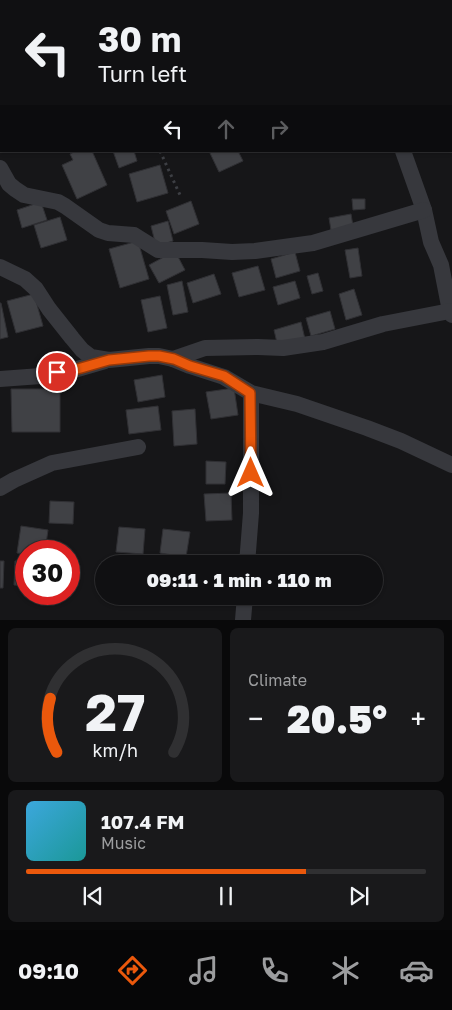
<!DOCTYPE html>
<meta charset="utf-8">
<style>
:root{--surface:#101012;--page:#19191b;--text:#f1f3f6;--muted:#9c9d9f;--line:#303032;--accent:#ea580c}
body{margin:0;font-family:"Golos Text",sans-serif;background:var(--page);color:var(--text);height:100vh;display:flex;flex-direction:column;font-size:19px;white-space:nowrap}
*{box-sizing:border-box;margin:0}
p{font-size:16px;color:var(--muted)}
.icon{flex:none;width:28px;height:28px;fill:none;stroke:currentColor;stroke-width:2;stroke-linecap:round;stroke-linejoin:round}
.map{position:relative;height:620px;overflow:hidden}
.sheet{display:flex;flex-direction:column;gap:8px;padding:8px;background:#09090a;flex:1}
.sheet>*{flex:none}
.hud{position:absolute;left:0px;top:0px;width:452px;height:152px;box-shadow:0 1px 4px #0004,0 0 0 1px var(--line);background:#101012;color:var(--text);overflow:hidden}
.speed{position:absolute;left:15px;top:540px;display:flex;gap:10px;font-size:25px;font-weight:700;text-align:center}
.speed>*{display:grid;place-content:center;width:65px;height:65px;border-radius:50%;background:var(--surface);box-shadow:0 1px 4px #0004,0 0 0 1px var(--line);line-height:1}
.speed .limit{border:8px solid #d22;background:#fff;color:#111}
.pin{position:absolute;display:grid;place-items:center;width:42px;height:42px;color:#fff;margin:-21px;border:2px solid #fff;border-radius:50%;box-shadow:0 1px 5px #0007}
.me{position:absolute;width:55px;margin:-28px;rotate:0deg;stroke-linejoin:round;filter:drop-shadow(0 0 4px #0008)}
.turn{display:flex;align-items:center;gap:18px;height:105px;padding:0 15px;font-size:22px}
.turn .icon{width:65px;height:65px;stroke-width:2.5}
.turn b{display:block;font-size:35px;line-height:42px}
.lanes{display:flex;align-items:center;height:48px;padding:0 15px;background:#0003;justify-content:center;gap:25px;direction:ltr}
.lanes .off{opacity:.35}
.big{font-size:38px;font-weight:800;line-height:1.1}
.sheet .widget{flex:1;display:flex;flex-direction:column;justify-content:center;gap:8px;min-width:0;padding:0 18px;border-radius:8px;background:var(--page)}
.sheet .dial{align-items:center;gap:0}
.dial svg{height:130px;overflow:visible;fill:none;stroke:var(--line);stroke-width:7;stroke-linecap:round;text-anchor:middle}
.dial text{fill:var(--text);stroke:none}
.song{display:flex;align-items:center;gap:15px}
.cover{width:60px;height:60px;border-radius:8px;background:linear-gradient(135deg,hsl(200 70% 55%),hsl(180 70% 35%))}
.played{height:5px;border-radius:2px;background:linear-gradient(90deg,var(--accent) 70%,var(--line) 70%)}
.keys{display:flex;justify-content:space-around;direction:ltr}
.heat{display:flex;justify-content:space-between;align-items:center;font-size:28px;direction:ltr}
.sheet .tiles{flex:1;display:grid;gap:8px;grid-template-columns:1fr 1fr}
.widget:last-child{grid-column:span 2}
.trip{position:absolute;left:95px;top:555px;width:288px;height:50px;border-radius:25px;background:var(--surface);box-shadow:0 1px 4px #0004,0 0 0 1px var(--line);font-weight:800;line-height:50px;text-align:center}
.dock{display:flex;height:80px;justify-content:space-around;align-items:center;background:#060607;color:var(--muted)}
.dock .icon{width:35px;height:35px}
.dock .on{color:var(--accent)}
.dock b{font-size:22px;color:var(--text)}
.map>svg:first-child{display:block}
</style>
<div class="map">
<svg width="452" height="620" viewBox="0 0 452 620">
<rect width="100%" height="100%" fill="#161618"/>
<g fill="#404145" stroke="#303034">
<polygon points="76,151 92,151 107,185 77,199 62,165 73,160 70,154"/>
<polygon points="113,151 134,151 137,161 119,168"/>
<polygon points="209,151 238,151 243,161 219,172"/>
<polygon points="160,165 168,193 137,202 129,174"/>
<polygon points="352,199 365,199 365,209 353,210"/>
<polygon points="191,201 199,224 174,234 166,211"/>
<polygon points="41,202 47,220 22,228 17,210"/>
<polygon points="351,214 353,226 331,230 329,218"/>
<polygon points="60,217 67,240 41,248 34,225"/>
<polygon points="168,221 173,241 156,246 151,226"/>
<polygon points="138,241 149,279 120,288 109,249"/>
<polygon points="358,248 362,276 350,278 345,250"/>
<polygon points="175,251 185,270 159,283 149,265"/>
<polygon points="295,252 300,271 276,278 271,259"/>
<polygon points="258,266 265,290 239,297 232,273"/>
<polygon points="318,273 323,291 312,294 307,276"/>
<polygon points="214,274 221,294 193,303 187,283"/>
<polygon points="182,281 188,312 173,315 167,285"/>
<polygon points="295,281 300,298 278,305 273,287"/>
<polygon points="354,289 362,315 346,320 339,294"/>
<polygon points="34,294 43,326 16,333 7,301"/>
<polygon points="160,296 167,328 148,332 141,300"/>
<polygon points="0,303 1,303 8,337 0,339"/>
<polygon points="330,311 335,329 311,336 306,318"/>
<polygon points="301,322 305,339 278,347 274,330"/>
<polygon points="162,375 165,397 138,402 134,380"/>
<polygon points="234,388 238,415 211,419 206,392"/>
<polygon points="11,389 60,389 60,432 12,432"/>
<polygon points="158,406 161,430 129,434 126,410"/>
<polygon points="195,409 197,444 174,446 172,411"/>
<polygon points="206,461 226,462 225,484 206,484"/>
<polygon points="231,493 232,520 206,521 204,494"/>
<polygon points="50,501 74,502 73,524 49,523"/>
<polygon points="21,526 48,530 45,551 26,551 26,554 17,553"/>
<polygon points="119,527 145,529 143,554 116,552"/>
<polygon points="163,529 190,532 186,557 160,553"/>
<polygon points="0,561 4,561 3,588 0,588"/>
<polygon points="15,561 26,561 26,586 14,585"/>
</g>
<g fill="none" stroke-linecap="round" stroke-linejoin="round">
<g stroke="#3d3f44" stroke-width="3" stroke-dasharray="2.5 4" stroke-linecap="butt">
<polyline points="0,3 1,3"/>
<polyline points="160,151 180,195"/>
</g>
<g stroke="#37383d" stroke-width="16">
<polyline points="181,1 184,0"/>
<polyline points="394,1 394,0"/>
<polyline points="0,96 1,95"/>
<polyline points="403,151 424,210 431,242 441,265 450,311 452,315"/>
<polyline points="0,168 9,184 15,189 24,195 58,202 65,206 99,230 108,233 134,235 158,250 202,250 232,252 255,251 313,243 424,210"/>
<polyline points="0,267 25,279 36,289 49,309 72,338 82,350 91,357 109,360 149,356 159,356 173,359 190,366 224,377 251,393 297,404 367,428 401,441 452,465"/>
<polyline points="173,359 205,348 258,347 283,348 323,342 383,324 450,311"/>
<polyline points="0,379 41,376 74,370 105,361"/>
<polyline points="0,488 14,480 52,463 138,447"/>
<polyline points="247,564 251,513 251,393"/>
<polyline points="243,620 245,596"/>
</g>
</g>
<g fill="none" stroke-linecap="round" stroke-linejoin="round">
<defs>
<polyline id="route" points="57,372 74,370 109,360 149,356 159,356 174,359 190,366 224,376 250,393 251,473"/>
</defs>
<use href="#route" stroke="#983908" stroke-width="12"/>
<use href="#route" stroke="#ea580c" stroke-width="9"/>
</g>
</svg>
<div class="speed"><div class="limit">30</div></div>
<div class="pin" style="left:57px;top:372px;background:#d93025"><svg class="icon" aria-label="arrive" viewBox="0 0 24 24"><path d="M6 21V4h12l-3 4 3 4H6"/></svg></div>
<svg class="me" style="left:251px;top:473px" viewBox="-20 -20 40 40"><path d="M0-17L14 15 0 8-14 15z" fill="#ea580c" stroke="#fff" stroke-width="4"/></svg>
<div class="trip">09:11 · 1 min · 110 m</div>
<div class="hud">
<div class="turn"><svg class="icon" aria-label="left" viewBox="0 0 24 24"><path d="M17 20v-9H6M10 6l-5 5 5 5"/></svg><div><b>30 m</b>Turn left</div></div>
<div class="lanes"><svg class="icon" aria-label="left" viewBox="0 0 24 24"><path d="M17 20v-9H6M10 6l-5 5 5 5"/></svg><svg class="icon off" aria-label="ahead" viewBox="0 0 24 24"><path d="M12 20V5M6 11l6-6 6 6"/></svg><svg class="icon off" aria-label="right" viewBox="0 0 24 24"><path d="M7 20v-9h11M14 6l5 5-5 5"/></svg></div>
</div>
</div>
<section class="sheet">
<div class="tiles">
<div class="widget dial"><svg viewBox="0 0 100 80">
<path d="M14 69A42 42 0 1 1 86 69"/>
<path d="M14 69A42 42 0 0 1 10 36" stroke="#ea580c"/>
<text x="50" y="56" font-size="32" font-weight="700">27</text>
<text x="50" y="72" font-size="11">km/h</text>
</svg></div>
<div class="widget"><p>Climate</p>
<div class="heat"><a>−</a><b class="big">20.5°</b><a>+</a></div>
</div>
<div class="widget">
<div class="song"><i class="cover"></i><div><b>107.4 FM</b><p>Music</p></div></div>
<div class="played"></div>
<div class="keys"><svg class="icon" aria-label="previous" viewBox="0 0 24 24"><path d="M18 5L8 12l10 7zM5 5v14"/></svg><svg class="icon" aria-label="pause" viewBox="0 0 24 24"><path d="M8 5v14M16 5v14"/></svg><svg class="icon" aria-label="next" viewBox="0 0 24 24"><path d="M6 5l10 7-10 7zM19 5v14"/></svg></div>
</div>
</div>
</section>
<nav class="dock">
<b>09:10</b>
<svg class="icon on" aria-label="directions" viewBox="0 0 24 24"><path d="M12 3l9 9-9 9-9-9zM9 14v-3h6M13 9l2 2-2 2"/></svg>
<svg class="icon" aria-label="music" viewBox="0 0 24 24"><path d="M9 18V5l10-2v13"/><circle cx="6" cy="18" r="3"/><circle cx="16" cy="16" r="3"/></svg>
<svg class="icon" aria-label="phone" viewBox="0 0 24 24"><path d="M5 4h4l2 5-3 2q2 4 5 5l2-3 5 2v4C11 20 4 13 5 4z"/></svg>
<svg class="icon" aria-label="climate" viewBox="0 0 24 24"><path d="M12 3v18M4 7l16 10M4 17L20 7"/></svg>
<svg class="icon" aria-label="car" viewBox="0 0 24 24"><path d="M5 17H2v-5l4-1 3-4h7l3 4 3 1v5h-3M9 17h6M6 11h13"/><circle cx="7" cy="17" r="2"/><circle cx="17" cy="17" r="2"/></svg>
</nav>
